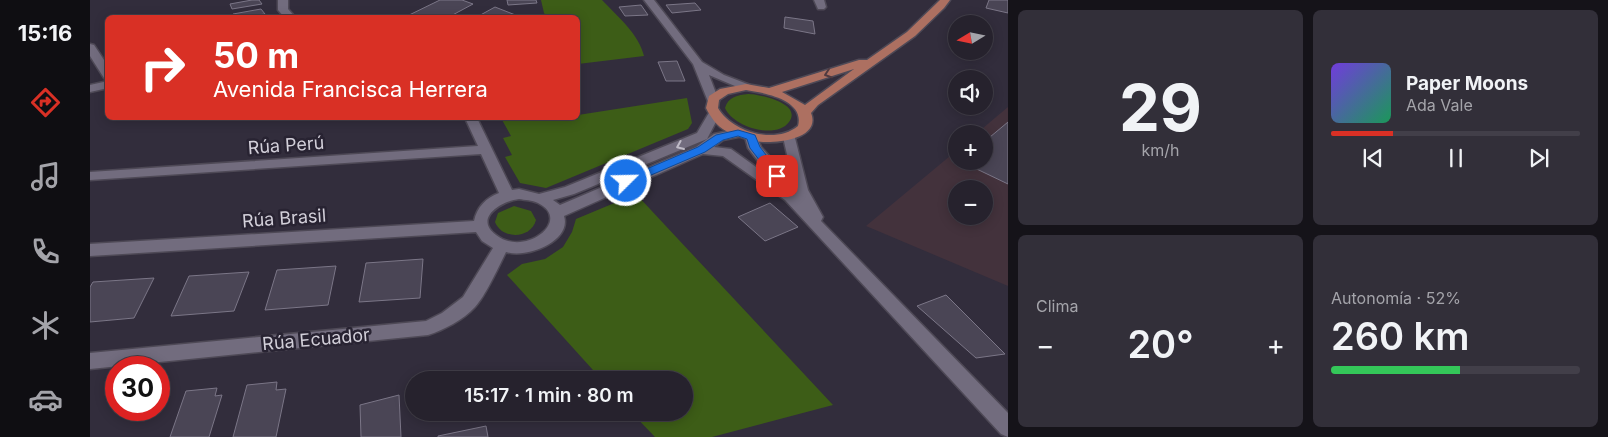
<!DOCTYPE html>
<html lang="es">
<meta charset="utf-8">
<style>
:root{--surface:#26222d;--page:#322f39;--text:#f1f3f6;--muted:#a4a4aa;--line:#423f49;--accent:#d93025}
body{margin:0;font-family:Inter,sans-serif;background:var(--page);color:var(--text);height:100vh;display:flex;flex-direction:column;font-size:19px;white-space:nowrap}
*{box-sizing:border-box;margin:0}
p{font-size:16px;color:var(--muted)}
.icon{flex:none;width:28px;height:28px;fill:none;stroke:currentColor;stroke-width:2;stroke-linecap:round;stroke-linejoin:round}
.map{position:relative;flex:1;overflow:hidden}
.details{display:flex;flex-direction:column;gap:10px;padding:10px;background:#151319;width:600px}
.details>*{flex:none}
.guide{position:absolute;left:15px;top:15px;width:475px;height:105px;border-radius:8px;box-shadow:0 2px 12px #0003,0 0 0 1px var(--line);background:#d93025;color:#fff;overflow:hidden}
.needle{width:32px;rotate:260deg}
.fabs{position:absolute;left:858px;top:15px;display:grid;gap:10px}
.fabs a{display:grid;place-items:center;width:45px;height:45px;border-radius:50%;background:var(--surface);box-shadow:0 2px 12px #0003,0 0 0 1px var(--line);font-size:25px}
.speed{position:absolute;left:15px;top:356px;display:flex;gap:10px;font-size:25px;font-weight:700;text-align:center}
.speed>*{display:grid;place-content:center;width:65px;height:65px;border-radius:50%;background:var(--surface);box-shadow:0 2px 12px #0003,0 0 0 1px var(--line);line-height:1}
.speed .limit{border:8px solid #d22;background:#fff;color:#111}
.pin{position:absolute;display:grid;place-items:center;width:42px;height:42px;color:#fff;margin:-21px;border-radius:10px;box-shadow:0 2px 8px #0006}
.me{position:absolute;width:55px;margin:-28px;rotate:67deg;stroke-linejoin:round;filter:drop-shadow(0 0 4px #0008)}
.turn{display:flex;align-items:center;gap:18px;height:105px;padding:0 25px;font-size:22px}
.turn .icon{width:65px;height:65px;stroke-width:2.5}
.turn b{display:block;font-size:35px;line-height:42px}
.big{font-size:38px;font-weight:600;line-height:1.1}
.details .card{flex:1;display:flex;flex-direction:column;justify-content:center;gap:8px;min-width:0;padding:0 18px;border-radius:8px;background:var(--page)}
.details .dial{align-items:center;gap:0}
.dial b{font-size:65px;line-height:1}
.song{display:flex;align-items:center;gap:15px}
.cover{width:60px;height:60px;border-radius:8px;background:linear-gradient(135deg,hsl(260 70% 55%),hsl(150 70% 35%))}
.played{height:5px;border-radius:2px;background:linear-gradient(90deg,var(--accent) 25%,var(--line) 25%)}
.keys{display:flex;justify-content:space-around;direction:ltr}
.heat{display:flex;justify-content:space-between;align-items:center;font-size:28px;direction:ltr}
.charge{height:8px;border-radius:4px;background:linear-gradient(90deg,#34c759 52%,var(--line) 0)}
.details .tiles{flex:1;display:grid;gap:10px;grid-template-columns:repeat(2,1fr)}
.trip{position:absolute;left:315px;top:371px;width:288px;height:50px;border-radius:25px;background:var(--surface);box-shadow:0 2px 12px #0003,0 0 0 1px var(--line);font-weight:600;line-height:50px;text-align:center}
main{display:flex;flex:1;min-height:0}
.dock{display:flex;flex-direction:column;width:90px;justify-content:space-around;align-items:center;background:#0f0e12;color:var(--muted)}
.dock .icon{width:35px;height:35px}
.dock .selected{color:var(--accent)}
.dock b{font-size:22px;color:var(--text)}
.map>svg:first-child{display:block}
</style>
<main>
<nav class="dock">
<b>15:16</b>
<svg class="icon selected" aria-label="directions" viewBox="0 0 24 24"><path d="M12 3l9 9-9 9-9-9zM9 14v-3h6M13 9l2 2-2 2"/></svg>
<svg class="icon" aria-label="music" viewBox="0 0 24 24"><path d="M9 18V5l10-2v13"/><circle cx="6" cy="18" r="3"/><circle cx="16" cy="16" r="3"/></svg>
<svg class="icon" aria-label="phone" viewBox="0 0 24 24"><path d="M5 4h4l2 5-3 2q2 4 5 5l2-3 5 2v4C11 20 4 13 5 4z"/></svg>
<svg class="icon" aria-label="climate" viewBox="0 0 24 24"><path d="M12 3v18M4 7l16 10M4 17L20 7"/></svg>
<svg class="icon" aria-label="car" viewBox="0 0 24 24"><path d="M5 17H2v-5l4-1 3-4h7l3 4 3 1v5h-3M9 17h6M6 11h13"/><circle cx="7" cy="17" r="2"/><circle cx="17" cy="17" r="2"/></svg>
</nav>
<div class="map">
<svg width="918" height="437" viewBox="0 0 918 437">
<rect width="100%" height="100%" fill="#322d3c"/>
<path fill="#43323c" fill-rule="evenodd" d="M918,107V286L776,226L866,151V161H894V134H886ZM866,189H894V216H866Z"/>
<g fill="#3d5d17">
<path d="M451,0H512C527,16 549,34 554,56L488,64V18L457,17L454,13Z"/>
<path d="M658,94C668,94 713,103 699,122C686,140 643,127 635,108C638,97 648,95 658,94Z"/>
<polygon points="597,98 602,123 598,129 456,188 430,183 415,157 422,155 413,138 421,136 411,118 488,118 488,115"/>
<polygon points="546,194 743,405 622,437 565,437 542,413 594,412 594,380 512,380 417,275 432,264 455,259 473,247 482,232 486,219"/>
<path d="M424,206L441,211L446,220C441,239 412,240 405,222L408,213Z"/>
</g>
<g fill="#4a4555" stroke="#7b7687">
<polygon points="162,0 169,0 172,4 142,9 140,4"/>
<polygon points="350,0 372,0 383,4 357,18 313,18"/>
<polygon points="417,0 446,0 447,3 418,5"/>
<polygon points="899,0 918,0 918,13 896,8"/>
<polygon points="605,3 611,10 582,13 576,5"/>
<polygon points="551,5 558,15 535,16 529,7"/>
<polygon points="405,7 428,16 425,18 385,18"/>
<polygon points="171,9 175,14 144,18 143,14"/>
<polygon points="695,17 723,21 725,34 694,28"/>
<polygon points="587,61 595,81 576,81 568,62"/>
<polygon points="918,122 918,184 870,161 894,161 894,142"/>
<polygon points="680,203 708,227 675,241 648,217"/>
<polygon points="333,259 330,298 269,302 276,263"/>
<polygon points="246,266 238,305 175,310 187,270"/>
<polygon points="159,272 144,311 81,316 99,276"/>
<polygon points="64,278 44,318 0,322 0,287 3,282"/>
<polygon points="856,295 915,354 886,358 827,306"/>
<polygon points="187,382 186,390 196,389 186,437 143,437 157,385"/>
<polygon points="127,388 125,396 132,395 119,437 80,437 96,391"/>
<polygon points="309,395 311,437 271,437 270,405"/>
<polygon points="396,426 398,437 348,437 348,436"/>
</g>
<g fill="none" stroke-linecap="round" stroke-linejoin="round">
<defs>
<g id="minor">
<polygon points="188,0 198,0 198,9 206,18 195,18 188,10"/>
<polygon points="554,0 564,0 612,62 634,75 660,85 662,87 660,89 652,89 619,75 629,101 623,105 619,104 603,64"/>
<polygon points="724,0 734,0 736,7 734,9 728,9"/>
<polygon points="0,44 4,45 18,66 18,79 14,78 0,56"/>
<polygon points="18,81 18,88 0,92 0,85"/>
<path d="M624,110L630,114L617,139L484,194L463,200L470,205L606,147L624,134L648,129L654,133L653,136L633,140L624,147L641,149L680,177L658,148L655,137L661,133L666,134L671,147L683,160L706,194L693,137L699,133L704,134L718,190L733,217L731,221L918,413V437L911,434L695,200L633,156L613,154L474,216C482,241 437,259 416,252C408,268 396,295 385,307C373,320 354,330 338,335L0,369V353L336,321L352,313L373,297L403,248L392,241L386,232L0,256V244L384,221C387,207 396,198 409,193L391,154L0,180V172L388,146L375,118H387L422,190L429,189L449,194L475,187L607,133L620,111ZM429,199C435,200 442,200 448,203C483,220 435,258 406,235C383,218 412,201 429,199Z"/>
</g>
<path id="major" d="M850,0H860L854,8L825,36L728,105L721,113C731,138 690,143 673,142C661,141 648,137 636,131C627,126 621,118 616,108L619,96L630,89L656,84L679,88L769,60H777L817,32ZM764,69L715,105L692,92ZM656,90C676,93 715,100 708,126C685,145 642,132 628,108L629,100L638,94Z"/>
</defs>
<use href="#minor" stroke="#4e4956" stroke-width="3"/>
<use href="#major" stroke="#4e4956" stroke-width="3"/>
<use href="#minor" fill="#726c7e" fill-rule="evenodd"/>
<use href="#major" fill="#ad7061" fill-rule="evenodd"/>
</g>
<defs><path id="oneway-chevron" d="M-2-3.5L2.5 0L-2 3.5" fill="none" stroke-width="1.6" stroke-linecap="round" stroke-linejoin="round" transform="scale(1.25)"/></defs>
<use stroke="#503a40" href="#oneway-chevron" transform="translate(738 74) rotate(161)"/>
<use stroke="#bfbbc7" href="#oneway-chevron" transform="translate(590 146) rotate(157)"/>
<polygon fill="#1a73e8" stroke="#114b97" points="648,130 665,135 670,147 692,176 691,178 683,178 660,148 657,139 648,136 633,140 615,152 540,184 533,184 531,181 533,179 608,147 626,135"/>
<g text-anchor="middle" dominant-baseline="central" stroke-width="5" stroke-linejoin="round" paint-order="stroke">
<g font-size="18" fill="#d2cfd9" stroke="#282332">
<text transform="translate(196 145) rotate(-4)">Rúa Perú</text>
<text transform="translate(194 218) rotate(-4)">Rúa Brasil</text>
<text transform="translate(226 339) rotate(-5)">Rúa Ecuador</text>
</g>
</g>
</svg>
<div class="fabs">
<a><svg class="needle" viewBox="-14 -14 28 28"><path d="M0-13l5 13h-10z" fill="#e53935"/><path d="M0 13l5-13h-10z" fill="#a4a4aa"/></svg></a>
<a><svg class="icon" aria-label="sound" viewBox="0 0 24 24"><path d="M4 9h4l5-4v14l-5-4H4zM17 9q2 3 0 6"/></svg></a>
<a>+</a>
<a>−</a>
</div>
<div class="speed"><div class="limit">30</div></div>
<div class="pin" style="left:687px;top:176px;background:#d93025"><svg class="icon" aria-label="arrive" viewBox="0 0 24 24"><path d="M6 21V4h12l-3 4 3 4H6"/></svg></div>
<svg class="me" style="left:536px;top:181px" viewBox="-20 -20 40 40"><circle r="17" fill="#1a73e8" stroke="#fff" stroke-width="3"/><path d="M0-11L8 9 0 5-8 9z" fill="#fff"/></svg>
<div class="trip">15:17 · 1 min · 80 m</div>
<div class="guide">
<div class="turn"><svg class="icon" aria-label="right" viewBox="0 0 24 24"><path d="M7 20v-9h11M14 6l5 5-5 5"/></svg><div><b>50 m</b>Avenida Francisca Herrera</div></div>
</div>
</div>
<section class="details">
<div class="tiles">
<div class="card dial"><b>29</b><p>km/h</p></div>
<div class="card">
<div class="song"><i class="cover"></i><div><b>Paper Moons</b><p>Ada Vale</p></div></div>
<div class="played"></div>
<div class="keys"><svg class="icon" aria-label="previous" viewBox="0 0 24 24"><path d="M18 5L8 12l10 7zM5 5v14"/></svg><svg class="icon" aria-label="pause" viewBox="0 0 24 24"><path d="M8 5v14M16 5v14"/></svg><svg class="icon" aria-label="next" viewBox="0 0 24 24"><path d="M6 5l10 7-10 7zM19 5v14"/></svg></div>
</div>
<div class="card"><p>Clima</p>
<div class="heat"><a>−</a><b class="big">20°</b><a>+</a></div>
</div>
<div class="card"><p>Autonomía · 52%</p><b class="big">260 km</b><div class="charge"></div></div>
</div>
</section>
</main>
